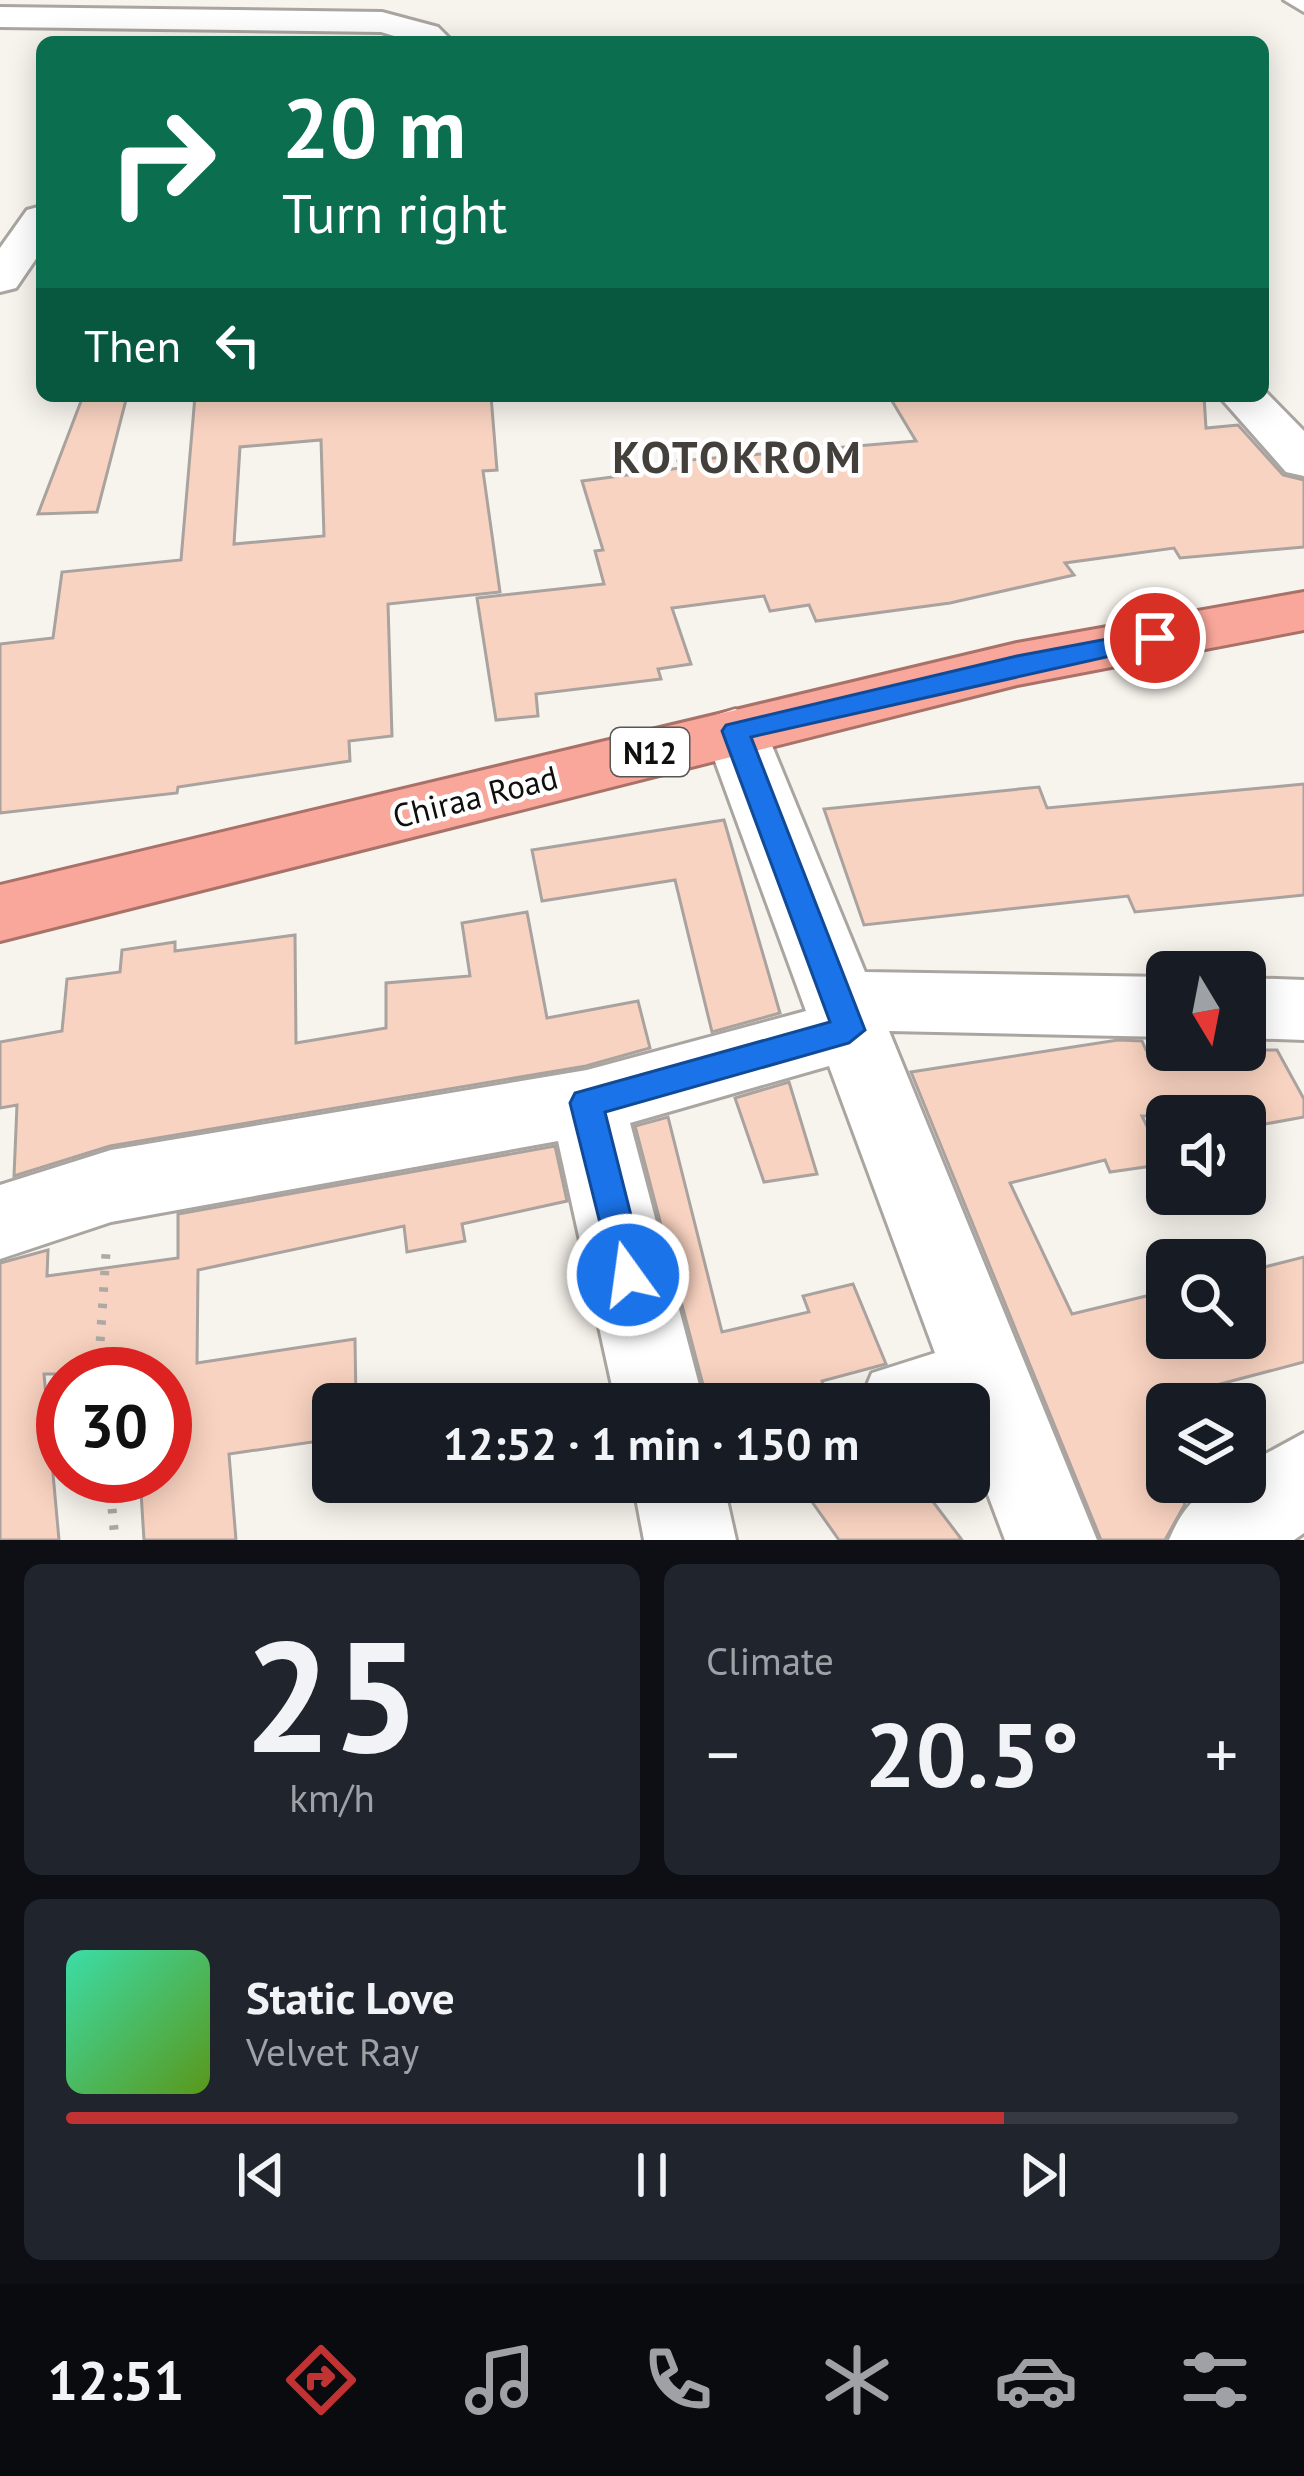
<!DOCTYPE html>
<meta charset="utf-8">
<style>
:root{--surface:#171b24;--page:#20242c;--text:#f1f3f6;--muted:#9ea1a6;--line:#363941;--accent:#c13232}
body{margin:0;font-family:"PT Sans",sans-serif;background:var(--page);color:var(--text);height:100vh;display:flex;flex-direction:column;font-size:45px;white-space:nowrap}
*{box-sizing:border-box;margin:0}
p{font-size:39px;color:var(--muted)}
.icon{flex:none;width:66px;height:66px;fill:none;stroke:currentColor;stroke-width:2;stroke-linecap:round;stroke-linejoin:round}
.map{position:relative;height:1540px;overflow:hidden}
.sheet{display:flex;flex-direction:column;gap:24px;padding:24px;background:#0d0f14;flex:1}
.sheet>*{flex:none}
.banner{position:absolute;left:36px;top:36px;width:1233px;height:366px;border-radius:18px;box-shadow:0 6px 30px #0003;background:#0b6e4f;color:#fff;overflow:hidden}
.needle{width:78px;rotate:170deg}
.tools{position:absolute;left:1146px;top:951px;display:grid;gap:24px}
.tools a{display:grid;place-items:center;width:120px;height:120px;border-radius:18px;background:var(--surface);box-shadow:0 6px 30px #0003;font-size:60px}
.speed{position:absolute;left:36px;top:1347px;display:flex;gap:24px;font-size:60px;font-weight:700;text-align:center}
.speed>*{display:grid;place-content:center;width:156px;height:156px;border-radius:50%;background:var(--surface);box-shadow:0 6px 30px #0003;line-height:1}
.speed .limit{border:18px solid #d22;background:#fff;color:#111}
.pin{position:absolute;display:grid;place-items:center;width:102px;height:102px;color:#fff;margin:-51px;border:6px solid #fff;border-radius:50%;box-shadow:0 3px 12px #0007}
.me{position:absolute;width:132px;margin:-66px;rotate:346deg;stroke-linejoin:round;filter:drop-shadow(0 0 9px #0008)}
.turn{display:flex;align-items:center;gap:42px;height:252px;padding:0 48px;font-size:54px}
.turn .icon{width:156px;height:156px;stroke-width:2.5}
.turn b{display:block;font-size:84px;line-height:102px}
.then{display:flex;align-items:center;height:114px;padding:0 48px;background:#0003;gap:24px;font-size:45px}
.big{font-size:90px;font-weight:800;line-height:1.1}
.sheet .tile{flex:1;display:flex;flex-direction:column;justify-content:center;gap:18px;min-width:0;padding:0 42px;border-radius:18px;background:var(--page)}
.sheet .dial{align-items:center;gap:0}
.dial b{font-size:156px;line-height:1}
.song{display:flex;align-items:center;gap:36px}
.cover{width:144px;height:144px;border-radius:18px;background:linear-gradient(135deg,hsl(160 70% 55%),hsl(90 70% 35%))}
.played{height:12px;border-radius:6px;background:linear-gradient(90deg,var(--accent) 80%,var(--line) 80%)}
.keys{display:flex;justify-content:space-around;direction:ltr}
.heat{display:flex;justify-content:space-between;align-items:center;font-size:66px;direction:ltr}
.sheet .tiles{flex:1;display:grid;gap:24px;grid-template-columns:1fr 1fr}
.tile:last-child{grid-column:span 2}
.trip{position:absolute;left:312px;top:1383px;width:678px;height:120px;border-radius:18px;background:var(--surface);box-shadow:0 6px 30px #0003;font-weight:800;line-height:120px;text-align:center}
.menu{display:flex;height:192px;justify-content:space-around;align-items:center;background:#090b0e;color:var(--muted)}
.menu .icon{width:84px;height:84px}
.menu .on{color:var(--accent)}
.menu b{font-size:54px;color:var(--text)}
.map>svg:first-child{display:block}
</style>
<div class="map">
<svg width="1304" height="1540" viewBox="0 0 1304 1540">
<rect width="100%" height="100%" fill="#f7f3ed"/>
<g fill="#f9d3c1" stroke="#a9a29f" stroke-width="3" fill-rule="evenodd">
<polygon points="83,396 127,396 97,512 38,514"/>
<path d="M195,396H491L497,470L483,471L500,592L388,604L392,736L349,741L350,761L178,787L177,793L0,813V644L53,638L62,572L181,560ZM321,440L324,536L234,544L240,447Z"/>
<polygon points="889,396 1204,396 1206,428 1238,425 1283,475 1304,480 1304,547 1180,558 1174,548 1065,563 1074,575 950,603 816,621 809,605 770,611 764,596 672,608 691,664 658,669 661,679 536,694 538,716 496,720 477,598 604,584 595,551 603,550 582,481 680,468 678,461 916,441"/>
<polygon points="1304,784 1304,895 1135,912 1128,896 864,925 824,809 1039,787 1047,808"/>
<polygon points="724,820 780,1013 712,1032 675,880 542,901 532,850"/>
<polygon points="527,912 547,1018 638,1001 650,1048 586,1066 110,1146 14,1176 17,1105 0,1108 0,1042 62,1031 67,979 120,972 122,950 175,942 175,951 295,935 296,1043 386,1028 386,983 470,976 462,923"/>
<polygon points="1118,1040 1142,1041 1146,1050 1277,1050 1304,1099 1304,1117 1254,1126 1249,1116 1142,1116 1158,1149 1152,1150 1159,1165 1110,1172 1105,1160 1010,1183 1072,1314 1167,1291 1167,1338 1245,1338 1245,1272 1304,1257 1304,1362 1167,1398 1167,1482 1173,1482 1185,1504 1165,1540 1101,1540 911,1072"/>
<polygon points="789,1082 817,1174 764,1182 735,1098"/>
<polygon points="668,1117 722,1332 809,1312 803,1296 853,1284 886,1364 822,1381 824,1388 757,1404 708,1404 635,1126"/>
<polygon points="555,1146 567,1201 462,1224 465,1241 407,1252 404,1226 198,1270 197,1363 355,1339 356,1404 333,1404 333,1439 229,1454 236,1540 144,1540 140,1476 165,1476 165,1374 44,1374 59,1540 0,1540 0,1263 48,1250 47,1276 178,1258 178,1214"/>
<polygon points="798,1482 918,1482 962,1540 839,1540"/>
</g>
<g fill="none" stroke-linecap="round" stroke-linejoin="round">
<defs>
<g id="street">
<polygon points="1284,0 1304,0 1304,12"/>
<polygon points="0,7 382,12 438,27 453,42 414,42 381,32 0,27"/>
<polygon points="42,206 42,250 16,288 0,292 0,248 27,210"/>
<polygon points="1263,389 1304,431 1304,476 1286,472 1219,396 1263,396"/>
<polygon points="735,709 757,716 766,731 865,972 1167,977 1167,1037 889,1031 1097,1540 1005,1540 969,1444 969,1404 859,1404 872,1373 935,1353 829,1066 630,1123 704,1404 616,1404 558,1141 111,1222 0,1259 0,1185 111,1150 587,1070 806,1011 704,731 713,716"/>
<polygon points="1245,978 1304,980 1304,1040 1245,1038"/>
<path d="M1304,1433V1533L1294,1540H1169C1184,1504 1204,1482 1245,1482V1465Z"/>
<polygon points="633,1482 723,1482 736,1540 644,1540"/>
</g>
<polygon id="highway" points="1304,592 1304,630 1017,685 0,941 0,885 1017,643"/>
</defs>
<use href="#street" stroke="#aaa5a0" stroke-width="6"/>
<use href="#highway" stroke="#a87269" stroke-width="6"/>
<g stroke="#adaaa6" stroke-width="9" stroke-dasharray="4.5 12" stroke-linecap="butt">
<polyline points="98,1374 106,1253"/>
<polyline points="109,1476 115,1540"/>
</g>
<use href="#street" fill="#fff" fill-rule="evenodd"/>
<use href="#highway" fill="#faa79b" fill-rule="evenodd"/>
</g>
<polygon fill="#1a73e8" stroke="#114b97" stroke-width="3" points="1155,630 1164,632 1164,644 751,737 865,1030 849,1043 605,1112 646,1275 641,1287 628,1292 616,1287 570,1103 575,1093 830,1022 722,731 726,725 1017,656"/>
<g text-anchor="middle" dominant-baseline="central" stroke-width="9" stroke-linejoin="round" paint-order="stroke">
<rect fill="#fff" stroke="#585756" stroke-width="3" x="611" y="728" width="78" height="48" rx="9"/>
<g font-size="30" font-weight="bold" fill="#100f0d">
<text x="650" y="752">N12</text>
</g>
<g font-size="33" fill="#100f0d" stroke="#fff">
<text transform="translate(475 796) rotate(-14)">Chiraa Road</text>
</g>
<g font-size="45" font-weight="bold" letter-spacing="3" fill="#433f3b" stroke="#fff">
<text x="738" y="456">KOTOKROM</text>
</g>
</g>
</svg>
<div class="tools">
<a><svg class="needle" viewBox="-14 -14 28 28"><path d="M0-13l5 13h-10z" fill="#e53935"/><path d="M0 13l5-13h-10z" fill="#9ea1a6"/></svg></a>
<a><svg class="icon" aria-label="sound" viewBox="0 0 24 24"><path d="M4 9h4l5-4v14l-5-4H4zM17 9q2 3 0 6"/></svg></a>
<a><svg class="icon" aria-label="search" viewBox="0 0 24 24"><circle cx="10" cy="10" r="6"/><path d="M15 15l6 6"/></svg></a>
<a><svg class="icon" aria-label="layers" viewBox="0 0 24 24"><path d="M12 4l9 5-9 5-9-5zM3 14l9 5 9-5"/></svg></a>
</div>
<div class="speed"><div class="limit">30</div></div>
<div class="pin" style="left:1155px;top:638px;background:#d93025"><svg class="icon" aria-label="arrive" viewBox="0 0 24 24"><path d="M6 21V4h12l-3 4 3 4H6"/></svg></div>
<svg class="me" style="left:628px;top:1275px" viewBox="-20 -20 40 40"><circle r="17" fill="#1a73e8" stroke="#fff" stroke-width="3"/><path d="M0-11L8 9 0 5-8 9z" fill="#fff"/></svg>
<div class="trip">12:52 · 1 min · 150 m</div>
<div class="banner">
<div class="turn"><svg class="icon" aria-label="right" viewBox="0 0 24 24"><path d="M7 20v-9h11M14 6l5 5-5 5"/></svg><div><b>20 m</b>Turn right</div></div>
<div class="then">Then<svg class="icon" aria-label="left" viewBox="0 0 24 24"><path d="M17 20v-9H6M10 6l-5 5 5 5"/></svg></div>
</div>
</div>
<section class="sheet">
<div class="tiles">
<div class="tile dial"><b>25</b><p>km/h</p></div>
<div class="tile"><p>Climate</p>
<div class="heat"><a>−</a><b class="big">20.5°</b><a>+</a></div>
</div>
<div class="tile">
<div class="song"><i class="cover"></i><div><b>Static Love</b><p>Velvet Ray</p></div></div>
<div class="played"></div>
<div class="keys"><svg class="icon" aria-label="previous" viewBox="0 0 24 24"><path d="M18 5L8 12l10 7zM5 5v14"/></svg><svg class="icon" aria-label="pause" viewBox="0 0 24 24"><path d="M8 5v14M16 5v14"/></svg><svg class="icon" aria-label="next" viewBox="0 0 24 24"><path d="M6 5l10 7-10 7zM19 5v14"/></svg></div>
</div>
</div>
</section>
<nav class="menu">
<b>12:51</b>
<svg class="icon on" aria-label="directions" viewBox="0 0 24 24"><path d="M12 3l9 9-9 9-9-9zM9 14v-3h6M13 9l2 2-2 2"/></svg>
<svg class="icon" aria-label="music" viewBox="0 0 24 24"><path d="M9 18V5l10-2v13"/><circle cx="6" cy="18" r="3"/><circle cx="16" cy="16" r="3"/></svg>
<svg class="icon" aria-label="phone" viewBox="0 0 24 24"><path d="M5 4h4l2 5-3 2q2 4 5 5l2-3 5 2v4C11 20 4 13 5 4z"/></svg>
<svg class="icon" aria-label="climate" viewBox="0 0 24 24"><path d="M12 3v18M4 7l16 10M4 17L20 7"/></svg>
<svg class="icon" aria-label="car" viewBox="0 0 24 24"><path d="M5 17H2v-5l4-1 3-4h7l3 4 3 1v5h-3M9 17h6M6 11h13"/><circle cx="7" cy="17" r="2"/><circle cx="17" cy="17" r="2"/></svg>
<svg class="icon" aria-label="filters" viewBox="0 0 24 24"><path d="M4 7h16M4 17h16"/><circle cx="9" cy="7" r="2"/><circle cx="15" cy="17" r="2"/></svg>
</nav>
